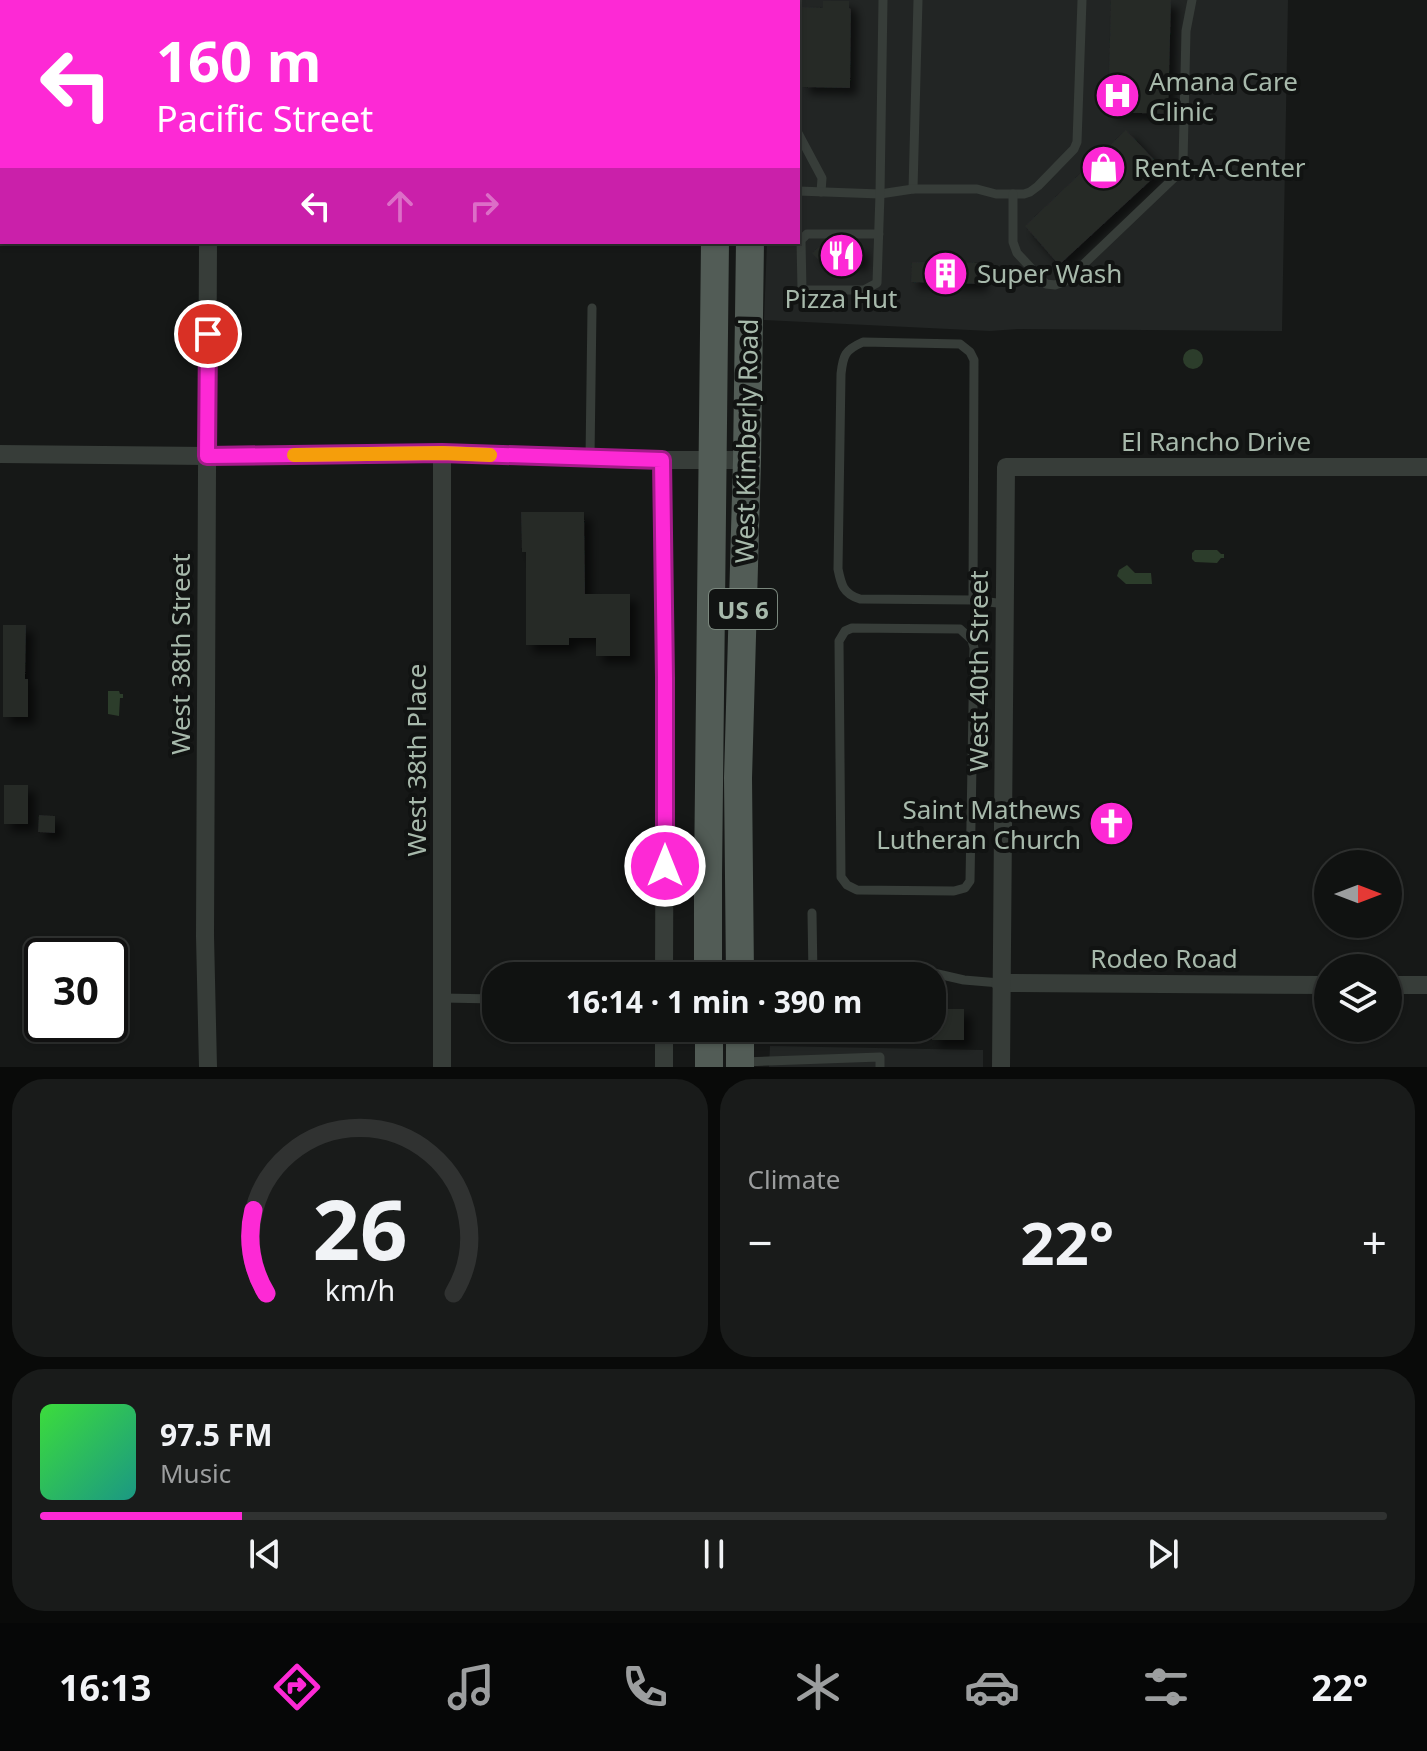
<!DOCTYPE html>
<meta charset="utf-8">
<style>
:root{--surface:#101211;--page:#191b1a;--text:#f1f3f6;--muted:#9c9e9f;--line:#303231;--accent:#fd29d5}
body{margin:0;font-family:"Noto Sans",sans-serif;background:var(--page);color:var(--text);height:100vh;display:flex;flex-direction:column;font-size:30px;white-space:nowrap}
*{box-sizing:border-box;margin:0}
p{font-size:26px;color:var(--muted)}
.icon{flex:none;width:44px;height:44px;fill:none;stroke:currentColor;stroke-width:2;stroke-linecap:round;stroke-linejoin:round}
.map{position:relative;height:1067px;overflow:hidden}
.drawer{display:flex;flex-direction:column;gap:12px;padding:12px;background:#090a09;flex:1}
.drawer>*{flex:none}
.guide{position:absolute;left:0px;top:0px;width:800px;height:244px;box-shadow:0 2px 6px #0004,0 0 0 2px var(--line);background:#fd29d5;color:#fff;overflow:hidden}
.needle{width:52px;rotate:90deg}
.buttons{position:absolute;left:1314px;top:850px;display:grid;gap:16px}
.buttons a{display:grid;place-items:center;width:88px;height:88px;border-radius:50%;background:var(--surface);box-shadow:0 2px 6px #0004,0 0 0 2px var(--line);font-size:40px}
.speed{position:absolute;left:24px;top:938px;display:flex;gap:16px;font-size:40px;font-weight:700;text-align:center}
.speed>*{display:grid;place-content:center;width:104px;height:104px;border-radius:50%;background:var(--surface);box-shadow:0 2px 6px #0004,0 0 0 2px var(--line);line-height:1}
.speed .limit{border:4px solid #111;border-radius:12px;background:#fff;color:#111}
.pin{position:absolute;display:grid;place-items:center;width:68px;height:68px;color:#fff;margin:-34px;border:4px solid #fff;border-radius:50%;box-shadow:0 2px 8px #0007}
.me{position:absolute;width:88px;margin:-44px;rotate:0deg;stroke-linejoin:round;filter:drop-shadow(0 0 6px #0008)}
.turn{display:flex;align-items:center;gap:28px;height:168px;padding:0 24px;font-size:36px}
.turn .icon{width:104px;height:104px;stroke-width:2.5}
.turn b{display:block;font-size:56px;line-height:68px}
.lanes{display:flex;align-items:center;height:76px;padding:0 24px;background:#0003;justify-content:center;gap:40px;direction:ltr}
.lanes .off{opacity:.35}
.big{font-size:60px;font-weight:700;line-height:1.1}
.drawer .widget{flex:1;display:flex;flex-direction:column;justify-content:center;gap:12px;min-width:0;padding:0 28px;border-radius:32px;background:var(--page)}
.drawer .dial{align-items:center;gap:0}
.dial svg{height:208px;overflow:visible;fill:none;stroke:var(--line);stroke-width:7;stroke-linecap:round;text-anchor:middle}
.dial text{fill:var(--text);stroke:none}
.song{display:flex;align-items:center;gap:24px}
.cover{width:96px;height:96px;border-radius:12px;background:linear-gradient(135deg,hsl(120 70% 55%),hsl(170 70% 35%))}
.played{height:8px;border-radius:4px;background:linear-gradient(90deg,var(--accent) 15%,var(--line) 15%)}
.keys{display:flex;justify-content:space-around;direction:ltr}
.heat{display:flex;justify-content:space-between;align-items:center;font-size:44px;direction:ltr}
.drawer .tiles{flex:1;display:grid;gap:12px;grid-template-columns:1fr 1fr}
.widget:last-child{grid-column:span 2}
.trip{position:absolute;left:482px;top:962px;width:464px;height:80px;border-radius:32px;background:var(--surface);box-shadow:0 2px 6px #0004,0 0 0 2px var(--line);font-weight:700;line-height:80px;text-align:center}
.dock{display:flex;height:128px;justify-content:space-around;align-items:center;background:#060707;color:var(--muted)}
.dock .icon{width:56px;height:56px}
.dock .current{color:var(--accent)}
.dock b{font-size:36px;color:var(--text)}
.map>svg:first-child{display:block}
</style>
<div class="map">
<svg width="1427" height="1067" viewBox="0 0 1427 1067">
<defs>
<filter id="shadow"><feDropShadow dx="7" dy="7" stdDeviation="4" flood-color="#0009"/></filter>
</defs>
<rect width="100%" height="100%" fill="#161817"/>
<g fill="#222524">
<polygon points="777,0 1288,0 1282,331 1018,329 990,331 764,320 767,242 798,242 798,2 777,2"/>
<polygon points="770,1046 983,1050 983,1067 769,1067"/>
</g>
<g fill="#2c3d2b">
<circle cx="1193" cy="359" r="10"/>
<polygon points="1195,550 1217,550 1221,554 1224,554 1224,558 1221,558 1217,563 1195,562 1192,559 1192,553"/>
<polygon points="1127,565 1135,573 1151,573 1152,584 1126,584 1117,576 1119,570"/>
<polygon points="108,691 119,691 120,694 123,694 123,698 120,698 119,716 108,714"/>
</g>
<g fill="#262928" filter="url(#shadow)">
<polygon points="1111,0 1171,0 1168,114 1108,112"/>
<polygon points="823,1 849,1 849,8 851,9 850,88 802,87 802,71 798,71 801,7 823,8"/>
<polygon points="1126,130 1163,169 1059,265 1025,226"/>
<polygon points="824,243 832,243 832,245 861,246 861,263 824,265 812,253"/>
<polygon points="912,262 981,263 981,284 911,282"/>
<polygon points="521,512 584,512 585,594 630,594 630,656 596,656 596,638 569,638 569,645 526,645 526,552 522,552"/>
<polygon points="3,625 26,625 25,679 28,679 28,717 3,717"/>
<rect x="4" y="785" width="24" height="39"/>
<polygon points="39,815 55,816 55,833 38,832"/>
<rect x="932" y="1009" width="32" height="31"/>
</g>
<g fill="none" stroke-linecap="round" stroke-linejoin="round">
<g stroke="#373d39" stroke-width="9">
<polyline points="794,2 794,0"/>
<polyline points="798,133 822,178 821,192"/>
<polyline points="913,189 918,0"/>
<polyline points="798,191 880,194 913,189 977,189 996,194 1024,194 1030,192 1038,186 1074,149 1077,142 1082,0"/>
<polyline points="1013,194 1013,242 1017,253 1046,284 1055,285 1066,281 1177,175 1183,163 1186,31 1192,0"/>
<polyline points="879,234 807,234 801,240 802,290 864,290 877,283 880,194 883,0"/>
<path d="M863,342L960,344L970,352L974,360L973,600L860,599C843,594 841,584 838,569L841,374C843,355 845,350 863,342Z"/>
<polyline points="590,458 592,308"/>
<polyline points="973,600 1005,604"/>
<polygon points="852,628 960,629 972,640 974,648 970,881 965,888 954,891 857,890 847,885 841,877 839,641 845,631"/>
<polyline points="972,817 1004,816"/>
<polyline points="812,913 813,976"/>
<polyline points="813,969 903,966 964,980 1000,983"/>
<polyline points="442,998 496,999"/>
<polyline points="814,1028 814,1035"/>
<polyline points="742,1062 880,1057 880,1067"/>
</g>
<g stroke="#373d39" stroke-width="18">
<polyline points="211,2 211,0"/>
<polyline points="524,2 524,0"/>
<polyline points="0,201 2,201"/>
<polyline points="0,454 207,456 442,453 662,460 747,460"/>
<polyline points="662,460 665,678 664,976"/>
<polyline points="1000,983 1328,985"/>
<polyline points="1388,985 1427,985"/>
<polyline points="208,1067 205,936 208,242"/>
<polyline points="442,1067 442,453"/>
<polyline points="664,1067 664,1028"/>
<polyline points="1001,1067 1006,467 1427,467"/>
</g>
<g stroke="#525c56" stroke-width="28">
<polyline points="719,2 719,0"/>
<polyline points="754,2 754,0"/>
<polyline points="708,976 708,876 715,242"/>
<polyline points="740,976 738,778 747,460 750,242"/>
<polyline points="709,1028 709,1067"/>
<polyline points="740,1028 740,1067"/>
</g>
</g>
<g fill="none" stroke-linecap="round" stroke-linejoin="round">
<defs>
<polyline id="route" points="208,334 207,456 442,453 662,460 665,678 665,866"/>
</defs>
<use href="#route" stroke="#a41b8a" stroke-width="20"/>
<use href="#route" stroke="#fd29d5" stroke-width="14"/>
<polyline stroke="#f59e0b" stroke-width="14" points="294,455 442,453 490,455"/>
</g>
<defs>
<symbol id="hospital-disc" viewBox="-11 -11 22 22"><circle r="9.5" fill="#fd29d5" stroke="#111312"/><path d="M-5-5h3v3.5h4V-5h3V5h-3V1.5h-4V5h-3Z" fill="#fff"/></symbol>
<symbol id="shop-disc" viewBox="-11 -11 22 22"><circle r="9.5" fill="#fd29d5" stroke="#111312"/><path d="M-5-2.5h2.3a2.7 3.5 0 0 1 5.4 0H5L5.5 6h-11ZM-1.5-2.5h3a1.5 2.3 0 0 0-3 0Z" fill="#fff"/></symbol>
<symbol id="restaurant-disc" viewBox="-11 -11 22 22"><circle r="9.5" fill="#fd29d5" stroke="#111312"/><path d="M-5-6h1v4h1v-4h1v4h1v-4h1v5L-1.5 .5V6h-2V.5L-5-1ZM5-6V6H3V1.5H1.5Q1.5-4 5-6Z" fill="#fff"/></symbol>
<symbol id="building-disc" viewBox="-11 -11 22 22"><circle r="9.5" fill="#fd29d5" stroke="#111312"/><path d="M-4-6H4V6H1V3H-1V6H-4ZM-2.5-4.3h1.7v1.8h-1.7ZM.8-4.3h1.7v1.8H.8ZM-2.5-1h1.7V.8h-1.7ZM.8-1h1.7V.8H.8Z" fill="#fff"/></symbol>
<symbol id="church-disc" viewBox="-11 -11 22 22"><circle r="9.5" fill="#fd29d5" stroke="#111312"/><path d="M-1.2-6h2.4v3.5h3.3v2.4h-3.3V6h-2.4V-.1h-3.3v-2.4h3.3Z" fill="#fff"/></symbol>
</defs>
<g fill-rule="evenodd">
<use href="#hospital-disc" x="1092" y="70" width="51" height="51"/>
<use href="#shop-disc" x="1078" y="142" width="51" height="51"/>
<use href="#restaurant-disc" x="816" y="230" width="51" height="51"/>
<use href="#building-disc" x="920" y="248" width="51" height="51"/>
<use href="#church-disc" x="1086" y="798" width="51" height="51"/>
</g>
<g text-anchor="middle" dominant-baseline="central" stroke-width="8" stroke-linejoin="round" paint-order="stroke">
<rect fill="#111312" stroke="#7a877d" stroke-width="2" x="709" y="589" width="68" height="40" rx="6"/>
<g font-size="24" font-weight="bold" fill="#a7b9ab">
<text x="743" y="609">US 6</text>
</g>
<g font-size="26" fill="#a7b9ab" stroke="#111312" text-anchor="start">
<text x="1149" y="81">Amana Care<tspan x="1149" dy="30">Clinic</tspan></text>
<text x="1134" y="167">Rent-A-Center</text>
<text x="977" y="273">Super Wash</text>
<text x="841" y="298" text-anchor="middle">Pizza Hut</text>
<text x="1081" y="809" text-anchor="end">Saint Mathews<tspan x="1081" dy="30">Lutheran Church</tspan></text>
</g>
<g font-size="26" fill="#a7b9ab" stroke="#111312">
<text transform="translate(746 441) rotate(-89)">West Kimberly Road</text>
<text x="1216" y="441">El Rancho Drive</text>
<text transform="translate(180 654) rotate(-90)">West 38th Street</text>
<text transform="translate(978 671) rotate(-90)">West 40th Street</text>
<text transform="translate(416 760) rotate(-90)">West 38th Place</text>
<text x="1164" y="958">Rodeo Road</text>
</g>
</g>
</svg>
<div class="buttons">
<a><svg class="needle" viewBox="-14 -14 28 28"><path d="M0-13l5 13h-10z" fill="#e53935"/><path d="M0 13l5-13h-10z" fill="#9c9e9f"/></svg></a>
<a><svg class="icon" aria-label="layers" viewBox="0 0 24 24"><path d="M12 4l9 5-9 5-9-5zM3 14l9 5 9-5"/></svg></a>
</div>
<div class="speed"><div class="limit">30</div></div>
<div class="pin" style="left:208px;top:334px;background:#d93025"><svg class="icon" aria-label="arrive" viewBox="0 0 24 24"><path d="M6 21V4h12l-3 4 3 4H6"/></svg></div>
<svg class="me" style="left:665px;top:866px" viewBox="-20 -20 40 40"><circle r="17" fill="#fd29d5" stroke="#fff" stroke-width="3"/><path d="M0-11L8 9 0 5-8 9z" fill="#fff"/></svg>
<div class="trip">16:14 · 1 min · 390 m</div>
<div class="guide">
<div class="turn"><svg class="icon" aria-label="left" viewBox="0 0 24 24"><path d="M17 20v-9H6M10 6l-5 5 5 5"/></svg><div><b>160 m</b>Pacific Street</div></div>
<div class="lanes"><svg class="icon" aria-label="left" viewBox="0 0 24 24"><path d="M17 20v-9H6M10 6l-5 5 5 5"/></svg><svg class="icon off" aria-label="ahead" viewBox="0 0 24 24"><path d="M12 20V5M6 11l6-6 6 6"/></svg><svg class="icon off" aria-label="right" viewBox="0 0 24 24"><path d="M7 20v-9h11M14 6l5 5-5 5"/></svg></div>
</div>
</div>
<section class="drawer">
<div class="tiles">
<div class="widget dial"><svg viewBox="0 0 100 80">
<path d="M14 69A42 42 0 1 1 86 69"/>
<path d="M14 69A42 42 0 0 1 9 37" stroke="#fd29d5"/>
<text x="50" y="56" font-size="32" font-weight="700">26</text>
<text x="50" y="72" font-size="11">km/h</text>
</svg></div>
<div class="widget"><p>Climate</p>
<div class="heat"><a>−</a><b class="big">22°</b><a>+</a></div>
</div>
<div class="widget">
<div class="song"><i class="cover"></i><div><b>97.5 FM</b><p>Music</p></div></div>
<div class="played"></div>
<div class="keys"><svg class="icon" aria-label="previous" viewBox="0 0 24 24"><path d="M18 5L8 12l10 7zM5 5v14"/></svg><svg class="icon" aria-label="pause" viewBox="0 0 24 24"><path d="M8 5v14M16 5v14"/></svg><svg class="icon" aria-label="next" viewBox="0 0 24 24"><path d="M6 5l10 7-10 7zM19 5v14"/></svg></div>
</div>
</div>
</section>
<nav class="dock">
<b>16:13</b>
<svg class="icon current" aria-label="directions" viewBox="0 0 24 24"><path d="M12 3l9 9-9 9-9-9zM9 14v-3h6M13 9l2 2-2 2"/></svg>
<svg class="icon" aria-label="music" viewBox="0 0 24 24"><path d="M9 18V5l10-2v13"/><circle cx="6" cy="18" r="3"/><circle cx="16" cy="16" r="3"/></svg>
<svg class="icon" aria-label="phone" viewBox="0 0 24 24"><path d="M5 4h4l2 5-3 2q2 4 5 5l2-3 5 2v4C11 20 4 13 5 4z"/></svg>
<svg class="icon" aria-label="climate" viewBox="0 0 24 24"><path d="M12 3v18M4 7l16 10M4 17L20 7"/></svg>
<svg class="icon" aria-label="car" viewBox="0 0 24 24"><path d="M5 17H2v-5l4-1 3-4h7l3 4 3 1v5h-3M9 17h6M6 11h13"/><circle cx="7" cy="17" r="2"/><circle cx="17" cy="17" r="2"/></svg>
<svg class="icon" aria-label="filters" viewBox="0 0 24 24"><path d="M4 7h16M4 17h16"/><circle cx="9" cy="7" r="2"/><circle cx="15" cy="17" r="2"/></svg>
<b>22°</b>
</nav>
